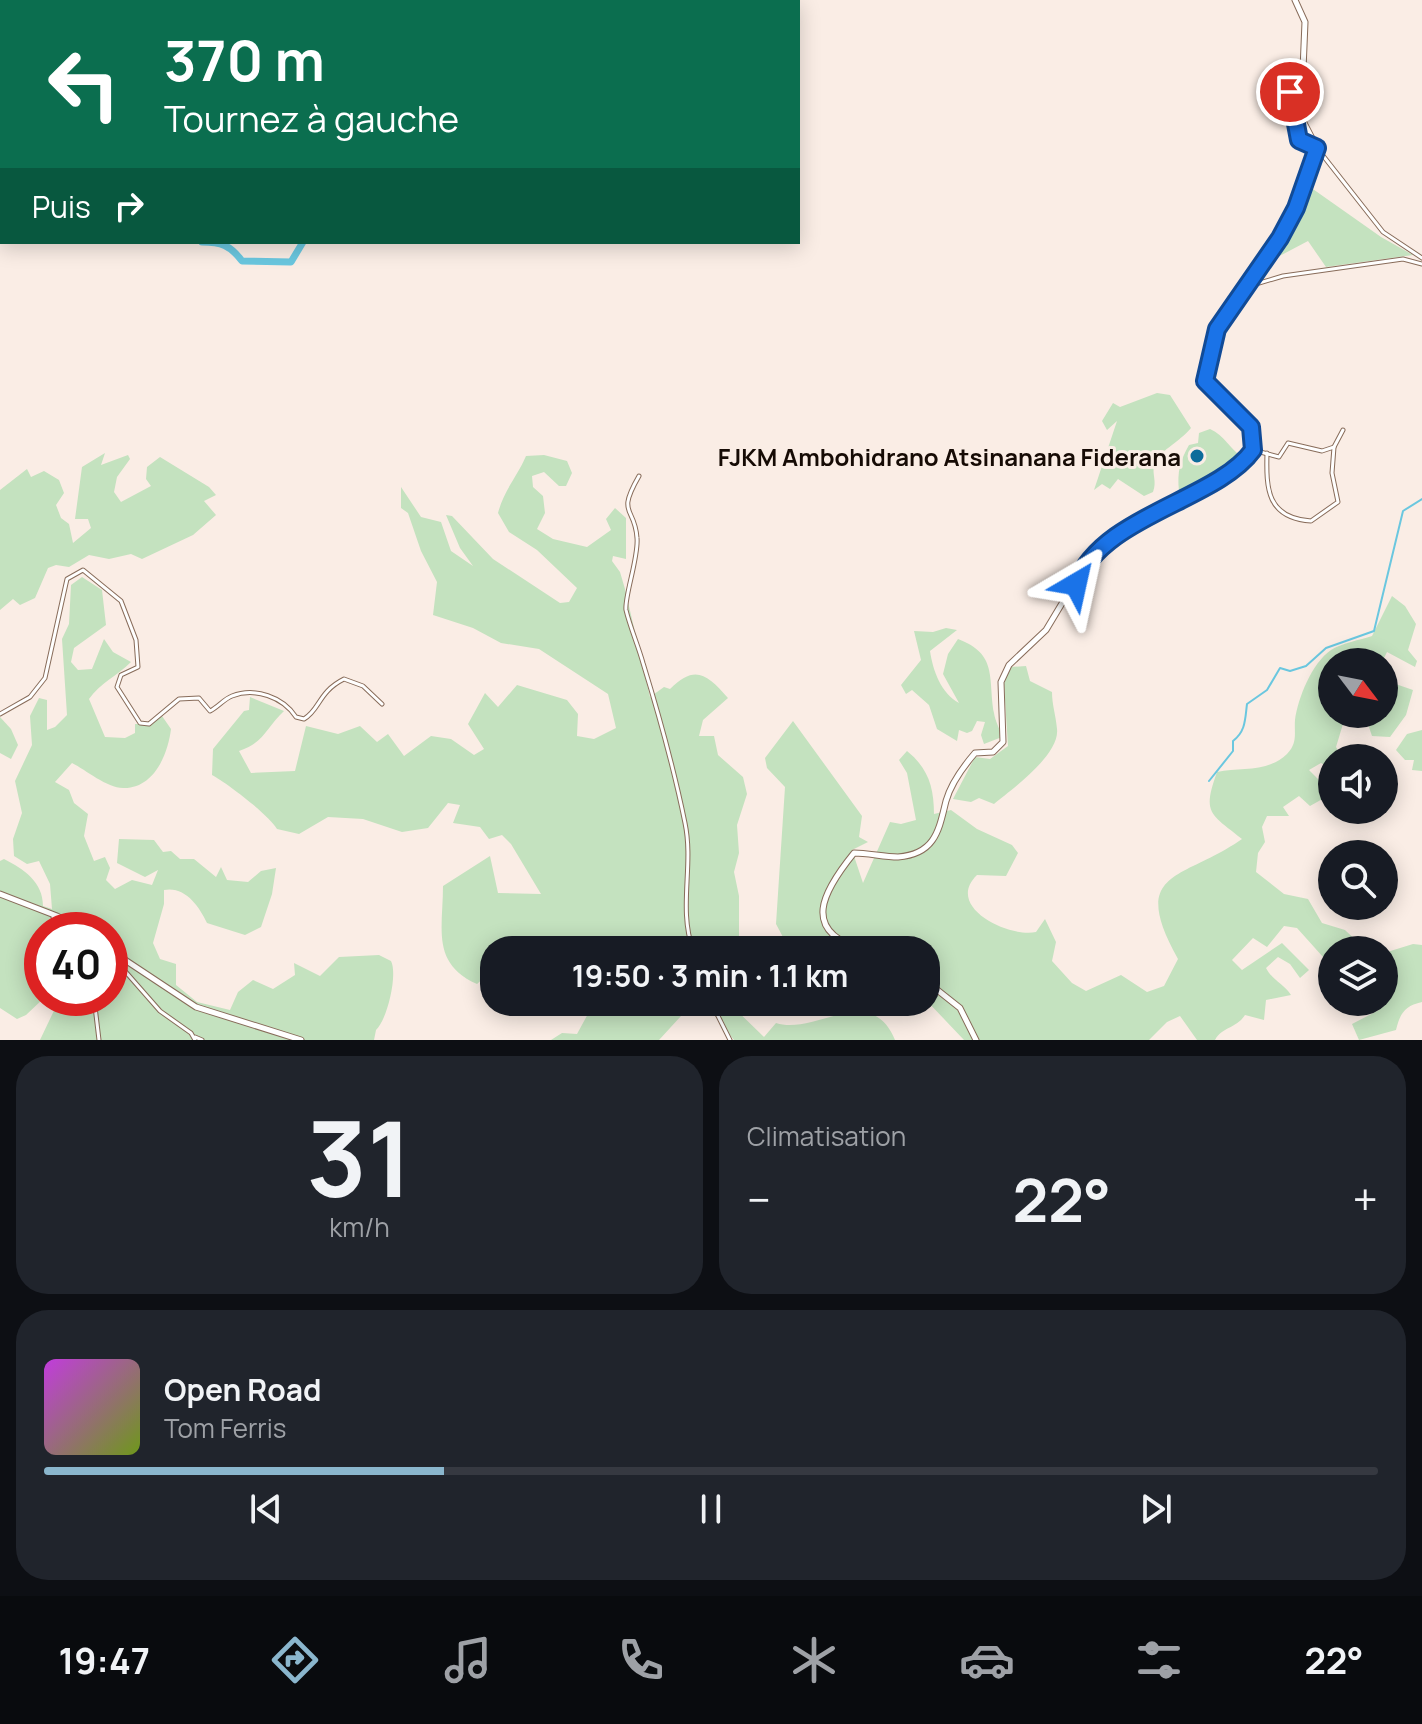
<!DOCTYPE html>
<html lang="fr">
<meta charset="utf-8">
<style>
:root{--surface:#171b24;--page:#20242c;--text:#f1f3f6;--muted:#9ea1a6;--line:#363941;--accent:#8ab6cd}
body{margin:0;font-family:Manrope,sans-serif;background:var(--page);color:var(--text);height:100vh;display:flex;flex-direction:column;font-size:30px;white-space:nowrap}
*{box-sizing:border-box;margin:0}
p{font-size:26px;color:var(--muted)}
.icon{flex:none;width:44px;height:44px;fill:none;stroke:currentColor;stroke-width:2;stroke-linecap:round;stroke-linejoin:round}
.map{position:relative;height:1040px;overflow:hidden}
.panel{display:flex;flex-direction:column;gap:16px;padding:16px;background:#0d0f14;flex:1}
.panel>*{flex:none}
.guide{position:absolute;left:0px;top:0px;width:800px;height:244px;box-shadow:0 4px 20px #0003;background:#0b6e4f;color:#fff;overflow:hidden}
.needle{width:52px;rotate:122deg}
.buttons{position:absolute;left:1318px;top:648px;display:grid;gap:16px}
.buttons a{display:grid;place-items:center;width:80px;height:80px;border-radius:50%;background:var(--surface);box-shadow:0 4px 20px #0003;font-size:40px}
.speed{position:absolute;left:24px;top:912px;display:flex;gap:16px;font-size:40px;font-weight:700;text-align:center}
.speed>*{display:grid;place-content:center;width:104px;height:104px;border-radius:50%;background:var(--surface);box-shadow:0 4px 20px #0003;line-height:1}
.speed .limit{border:12px solid #d22;background:#fff;color:#111}
.pin{position:absolute;display:grid;place-items:center;width:68px;height:68px;color:#fff;margin:-34px;border:4px solid #fff;border-radius:50%;box-shadow:0 2px 8px #0007}
.me{position:absolute;width:88px;margin:-44px;rotate:36deg;stroke-linejoin:round;filter:drop-shadow(0 0 6px #0008)}
.turn{display:flex;align-items:center;gap:28px;height:168px;padding:0 32px;font-size:36px}
.turn .icon{width:104px;height:104px;stroke-width:2.5}
.turn b{display:block;font-size:56px;line-height:68px}
.then{display:flex;align-items:center;height:76px;padding:0 32px;background:#0003;gap:16px;font-size:30px}
.big{font-size:60px;font-weight:700;line-height:1.1}
.panel .widget{flex:1;display:flex;flex-direction:column;justify-content:center;gap:12px;min-width:0;padding:0 28px;border-radius:32px;background:var(--page)}
.panel .dial{align-items:center;gap:0}
.dial b{font-size:104px;line-height:1}
.song{display:flex;align-items:center;gap:24px}
.cover{width:96px;height:96px;border-radius:12px;background:linear-gradient(135deg,hsl(290 70% 55%),hsl(80 70% 35%))}
.played{height:8px;border-radius:4px;background:linear-gradient(90deg,var(--accent) 30%,var(--line) 30%)}
.keys{display:flex;justify-content:space-around;direction:ltr}
.heat{display:flex;justify-content:space-between;align-items:center;font-size:44px;direction:ltr}
.panel .tiles{flex:1;display:grid;gap:16px;grid-template-columns:1fr 1fr}
.widget:last-child{grid-column:span 2}
.trip{position:absolute;left:480px;top:936px;width:460px;height:80px;border-radius:32px;background:var(--surface);box-shadow:0 4px 20px #0003;font-weight:700;line-height:80px;text-align:center}
.menu{display:flex;height:128px;justify-content:space-around;align-items:center;background:#090b0e;color:var(--muted)}
.menu .icon{width:56px;height:56px}
.menu .selected{color:var(--accent)}
.menu b{font-size:36px;color:var(--text)}
.map>svg:first-child{display:block}
</style>
<div class="map">
<svg width="1422" height="1040" viewBox="0 0 1422 1040">
<rect width="100%" height="100%" fill="#faede5"/>
<g fill="#c4e2bf">
<polygon points="145,0 349,0 348,2"/>
<polygon points="1310,187 1381,237 1413,255 1326,267 1308,241 1272,260"/>
<path d="M1157,393L1170,395L1191,428C1180,442 1157,452 1154,465C1152,475 1157,481 1153,492L1144,496L1118,479L1110,489L1102,484L1094,490L1117,421L1107,430L1102,421L1113,403L1120,407Z"/>
<path d="M1210,429C1225,436 1229,448 1242,457L1208,479L1179,491C1177,472 1180,461 1189,445L1198,443L1199,433Z"/>
<polygon points="105,453 101,465 128,455 130,459 117,477 114,492 121,502 151,486 146,479 147,467 160,457 209,487 216,495 204,501 216,515 193,535 142,559 131,554 109,559 89,555 69,567 56,565 48,568 35,598 20,605 13,599 0,610 0,490 27,469 31,477 44,471 59,480 64,493 56,505 61,518 69,524 73,543 91,528 88,519 75,519 82,467"/>
<path d="M544,455L567,461L572,473L566,486H559L544,472L532,476L533,487L543,496L545,513L537,529L553,539L587,547L611,530L606,519L615,508L626,518V559L613,556L612,561L620,572L625,589L650,697L664,687L670,689C695,664 707,674 728,698L703,720L699,736H714L718,755L743,777L747,794L737,825L739,853L734,872L739,896V950H494V969L477,984C431,963 443,929 443,886L490,856L498,893L541,894L511,844L502,835L489,839L480,827L453,823L460,805L448,803L428,828L402,832L363,819L328,817L299,834L277,829C269,815 227,783 212,775L213,749L244,711L249,710L250,697L284,711C266,728 264,743 239,751L251,773L295,771L306,726L338,734L360,726L377,742L388,734L404,756L431,736L451,739L474,755L484,749L468,724L485,693L498,707L517,685L567,700L578,714L577,736L594,739L616,728L608,694L539,649L501,643L473,628L433,615L437,582L421,551L408,513L401,508V487L421,517L441,522L451,551L473,566L460,548L446,515L452,516L493,559L560,603L569,602L577,588L537,550L509,532L498,513C504,490 517,477 526,456Z"/>
<path d="M82,577L102,590L106,625L74,648L71,662L78,670L92,669L104,639L113,652L131,662C117,676 100,683 89,699L105,737L125,738L135,733V724H151L162,716L171,729C168,754 154,789 123,788C107,788 86,770 72,763L55,782L69,790L74,803L88,814L84,836L94,861L105,857L110,868L106,880L115,889L132,880L152,885L158,870L145,877L117,863L119,839L154,840L163,852L171,851L180,859H194L216,877L221,867L227,880L248,882L261,871L276,868L272,894L261,927L245,935L207,923C199,906 185,886 164,890V904L153,943L160,959L176,964V985L197,1002L230,1010L238,992L253,980L273,989L295,975L294,963L320,976L339,957L379,955L391,961C398,975 387,1020 376,1030L374,1040H40L60,998H110V930H42L44,998L26,1015L17,1019L0,1008V861L4,859C24,869 43,882 43,906L52,909L50,884L39,861L27,864L14,856L13,839L22,813L15,781L32,745L30,716L39,698L47,700V730L55,727L67,715L62,639L69,624L71,585Z"/>
<path d="M1392,596L1405,606L1416,624L1408,650L1417,661L1415,667L1387,652L1382,662H1332V714H1346L1336,747L1340,754L1332,758V769L1321,763L1309,770L1320,781L1326,797L1310,806L1299,796L1283,807L1289,816H1267L1262,827L1265,842L1258,853L1256,872L1284,894L1308,899L1322,923L1345,930L1362,946L1352,950H1332V967L1297,928L1284,926L1267,947L1253,938L1232,960L1242,970L1282,943L1309,970L1300,978L1290,964L1278,957L1266,968C1272,980 1284,984 1291,995L1266,1000L1264,1020L1245,1015C1237,1028 1222,1027 1215,1040H1197L1180,1016L1167,1022L1149,1040H964L926,1000V950H798L784,939L776,924L785,787L767,768L765,758L793,721L862,816L859,837L868,842L852,850L863,883L890,822L901,824L916,820L907,773L899,760L907,751C928,768 934,787 934,814L951,810L977,829L1012,845L1018,853L1006,876L977,875C944,907 1009,938 1036,932L1045,919L1056,942L1052,961L1072,983L1086,991L1121,975L1147,992L1164,986L1178,959C1128,869 1182,881 1242,839C1210,813 1202,814 1217,772C1241,767 1267,773 1287,754C1298,743 1294,733 1295,720C1298,698 1312,663 1331,650C1342,643 1360,640 1372,636Z"/>
<path d="M946,628L957,630L930,651C933,671 941,693 959,703L943,674L948,654L958,639C998,654 988,678 994,713C995,721 1000,729 1002,737L984,744L981,735L985,722L977,721L972,731L967,733L959,730L957,741L937,729L929,705L912,690L906,694L901,685L921,660L914,631L933,632Z"/>
<path d="M1026,666L1030,681L1052,692C1052,705 1056,716 1057,729C1060,755 1012,789 994,804L979,798L971,802L953,799L975,757L990,759L1008,746L1004,684L1010,667Z"/>
<polygon points="1384,680 1413,690 1406,715 1390,737 1372,736 1368,724 1371,714 1384,714"/>
<polygon points="0,717 11,729 18,745 11,759 0,753"/>
<polygon points="1422,730 1422,771 1412,770 1414,760 1405,760 1396,750 1407,734"/>
<path d="M1413,944L1422,945V1002C1404,1006 1400,1014 1396,1030L1359,1040L1352,1024L1379,1010L1380,1002H1384V953Z"/>
<polygon points="585,1002 692,1002 692,1004 659,1040 551,1040 562,1033 577,1034 589,1012"/>
<path d="M704,1002H728L764,1037L776,1023C815,1036 871,981 895,1040H734Z"/>
</g>
<g fill="none" stroke-linecap="round" stroke-linejoin="round">
<path stroke="#6ac7df" stroke-width="2" d="M1209,781L1233,751V741C1246,731 1245,719 1247,704L1267,690L1280,668L1290,671L1306,666L1326,648L1374,631L1403,511L1422,499"/>
<g stroke="#6ac7df" stroke-width="7">
<polyline points="367,2 368,0"/>
<path d="M202,242C221,242 230,245 242,261L291,262L303,242"/>
</g>
<defs>
<g id="street">
<polyline points="114,0 116,2"/>
<path d="M1300,71C1284,85 1292,122 1299,140L1317,148L1383,232L1422,258"/>
<polyline points="0,149 2,151"/>
<polyline points="1249,286 1283,276 1403,259 1422,264"/>
<polyline points="1253,450 1279,457 1288,443 1322,451 1334,447 1343,430"/>
<path d="M1267,453C1266,489 1267,518 1311,521L1338,502L1332,473L1334,447"/>
<path d="M639,476C616,516 635,506 637,538C639,556 624,598 626,610C630,627 638,645 643,663C659,715 674,769 685,823C694,866 678,908 693,950"/>
<path d="M0,714L30,697L45,678L67,579L83,570L121,601L136,640L138,667L121,675L117,687L140,723L149,724L179,699L199,698L210,711C218,707 224,699 232,696C255,687 283,697 296,717L304,719C320,710 318,692 344,679L363,686L382,704"/>
<polyline points="53,917 61,930"/>
<polyline points="116,955 117,962 160,1011 191,1033 195,1040"/>
<polyline points="94,998 99,1040"/>
<polyline points="711,1002 730,1040"/>
<polyline points="195,1037 202,1040"/>
</g>
<g id="secondary">
<polyline points="0,894 57,916 83,930"/>
<polyline points="110,950 196,1007 301,1040"/>
<path d="M865,950C798,932 824,890 854,853C868,853 884,857 898,857C936,854 939,829 946,801C951,783 963,767 975,753L993,752L1003,742L1001,682L1009,665L1046,630L1079,575L1097,555L1117,536L1167,505L1241,467L1253,450L1251,427L1205,381L1217,329L1280,238L1296,208L1317,148L1301,117L1305,22L1295,0"/>
<polyline points="926,981 960,1008 976,1040"/>
</g>
</defs>
<use href="#street" stroke="#886c5a" stroke-width="5"/>
<use href="#secondary" stroke="#886c5a" stroke-width="7"/>
<use href="#street" stroke="#fff" stroke-width="3"/>
<use href="#secondary" stroke="#fff" stroke-width="5"/>
</g>
<g fill="none" stroke-linecap="round" stroke-linejoin="round">
<defs>
<path id="route" d="M1076,584C1102,515 1216,501 1253,450L1251,427L1205,381L1217,329L1280,238L1296,208L1317,148L1299,140L1290,92"/>
</defs>
<use href="#route" stroke="#114b97" stroke-width="20"/>
<use href="#route" stroke="#1a73e8" stroke-width="14"/>
</g>
<circle fill="#0d6c9b" stroke="#faede5" stroke-width="3" cx="1197" cy="456" r="8"/>
<g text-anchor="middle" dominant-baseline="central" stroke-width="6" stroke-linejoin="round" paint-order="stroke">
<g font-size="24" font-weight="bold" fill="#160b05" stroke="#faede5" text-anchor="end">
<text x="1181" y="456">FJKM Ambohidrano Atsinanana Fiderana</text>
</g>
</g>
</svg>
<div class="buttons">
<a><svg class="needle" viewBox="-14 -14 28 28"><path d="M0-13l5 13h-10z" fill="#e53935"/><path d="M0 13l5-13h-10z" fill="#9ea1a6"/></svg></a>
<a><svg class="icon" aria-label="sound" viewBox="0 0 24 24"><path d="M4 9h4l5-4v14l-5-4H4zM17 9q2 3 0 6"/></svg></a>
<a><svg class="icon" aria-label="search" viewBox="0 0 24 24"><circle cx="10" cy="10" r="6"/><path d="M15 15l6 6"/></svg></a>
<a><svg class="icon" aria-label="layers" viewBox="0 0 24 24"><path d="M12 4l9 5-9 5-9-5zM3 14l9 5 9-5"/></svg></a>
</div>
<div class="speed"><div class="limit">40</div></div>
<div class="pin" style="left:1290px;top:92px;background:#d93025"><svg class="icon" aria-label="arrive" viewBox="0 0 24 24"><path d="M6 21V4h12l-3 4 3 4H6"/></svg></div>
<svg class="me" style="left:1076px;top:584px" viewBox="-20 -20 40 40"><path d="M0-17L14 15 0 8-14 15z" fill="#1a73e8" stroke="#fff" stroke-width="4"/></svg>
<div class="trip">19:50 · 3 min · 1.1 km</div>
<div class="guide">
<div class="turn"><svg class="icon" aria-label="left" viewBox="0 0 24 24"><path d="M17 20v-9H6M10 6l-5 5 5 5"/></svg><div><b>370 m</b>Tournez à gauche</div></div>
<div class="then">Puis<svg class="icon" aria-label="right" viewBox="0 0 24 24"><path d="M7 20v-9h11M14 6l5 5-5 5"/></svg></div>
</div>
</div>
<section class="panel">
<div class="tiles">
<div class="widget dial"><b>31</b><p>km/h</p></div>
<div class="widget"><p>Climatisation</p>
<div class="heat"><a>−</a><b class="big">22°</b><a>+</a></div>
</div>
<div class="widget">
<div class="song"><i class="cover"></i><div><b>Open Road</b><p>Tom Ferris</p></div></div>
<div class="played"></div>
<div class="keys"><svg class="icon" aria-label="previous" viewBox="0 0 24 24"><path d="M18 5L8 12l10 7zM5 5v14"/></svg><svg class="icon" aria-label="pause" viewBox="0 0 24 24"><path d="M8 5v14M16 5v14"/></svg><svg class="icon" aria-label="next" viewBox="0 0 24 24"><path d="M6 5l10 7-10 7zM19 5v14"/></svg></div>
</div>
</div>
</section>
<nav class="menu">
<b>19:47</b>
<svg class="icon selected" aria-label="directions" viewBox="0 0 24 24"><path d="M12 3l9 9-9 9-9-9zM9 14v-3h6M13 9l2 2-2 2"/></svg>
<svg class="icon" aria-label="music" viewBox="0 0 24 24"><path d="M9 18V5l10-2v13"/><circle cx="6" cy="18" r="3"/><circle cx="16" cy="16" r="3"/></svg>
<svg class="icon" aria-label="phone" viewBox="0 0 24 24"><path d="M5 4h4l2 5-3 2q2 4 5 5l2-3 5 2v4C11 20 4 13 5 4z"/></svg>
<svg class="icon" aria-label="climate" viewBox="0 0 24 24"><path d="M12 3v18M4 7l16 10M4 17L20 7"/></svg>
<svg class="icon" aria-label="car" viewBox="0 0 24 24"><path d="M5 17H2v-5l4-1 3-4h7l3 4 3 1v5h-3M9 17h6M6 11h13"/><circle cx="7" cy="17" r="2"/><circle cx="17" cy="17" r="2"/></svg>
<svg class="icon" aria-label="filters" viewBox="0 0 24 24"><path d="M4 7h16M4 17h16"/><circle cx="9" cy="7" r="2"/><circle cx="15" cy="17" r="2"/></svg>
<b>22°</b>
</nav>
